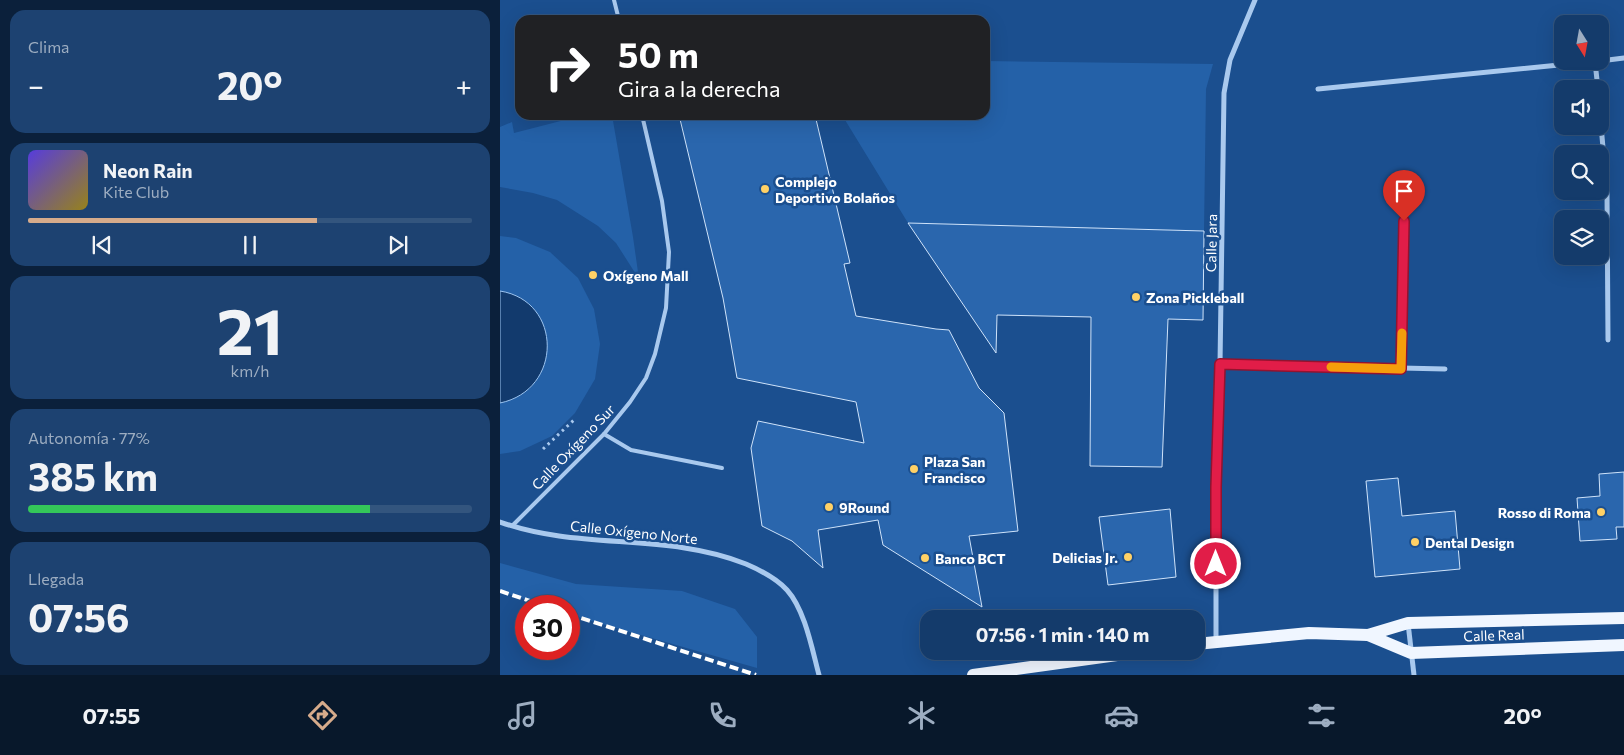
<!DOCTYPE html>
<html lang="es">
<meta charset="utf-8">
<style>
:root{--surface:#143b6b;--page:#1d4271;--text:#f1f3f6;--muted:#9dadc1;--line:#33557e;--accent:#d6ab8b}
body{margin:0;font-family:Commissioner,sans-serif;background:var(--page);color:var(--text);height:100vh;display:flex;flex-direction:column;font-size:19px;white-space:nowrap}
*{box-sizing:border-box;margin:0}
p{font-size:16px;color:var(--muted)}
.icon{flex:none;width:28px;height:28px;fill:none;stroke:currentColor;stroke-width:2;stroke-linecap:round;stroke-linejoin:round}
.map{position:relative;flex:1;overflow:hidden}
.side{display:flex;flex-direction:column;gap:10px;padding:10px;background:#0b203b;width:500px}
.side>*{flex:none}
.hud{position:absolute;left:15px;top:15px;width:475px;height:105px;border-radius:15px;box-shadow:0 5px 20px #0002,0 0 0 1px var(--line);background:#202124;color:#fff;overflow:hidden}
.needle{width:32px;rotate:169deg}
.tools{position:absolute;left:1054px;top:15px;display:grid;gap:10px}
.tools a{display:grid;place-items:center;width:55px;height:55px;border-radius:10px;background:var(--surface);box-shadow:0 5px 20px #0002,0 0 0 1px var(--line);font-size:25px}
.speed{position:absolute;left:15px;top:595px;display:flex;gap:10px;font-size:25px;font-weight:700;text-align:center}
.speed>*{display:grid;place-content:center;width:65px;height:65px;border-radius:50%;background:var(--surface);box-shadow:0 5px 20px #0002,0 0 0 1px var(--line);line-height:1}
.speed .limit{border:8px solid #d22;background:#fff;color:#111}
.pin{position:absolute;display:grid;place-items:center;width:42px;height:42px;color:#fff;margin:-51px -21px;border-radius:50% 50% 50% 0;rotate:-45deg;box-shadow:0 0 5px #0007}
.pin .icon{rotate:45deg}
.me{position:absolute;width:55px;margin:-28px;rotate:0deg;stroke-linejoin:round;filter:drop-shadow(0 0 4px #0008)}
.turn{display:flex;align-items:center;gap:18px;height:105px;padding:0 20px;font-size:22px}
.turn .icon{width:65px;height:65px;stroke-width:2.5}
.turn b{display:block;font-size:35px;line-height:42px}
.big{font-size:38px;font-weight:700;line-height:1.1}
.side .tile{flex:1;display:flex;flex-direction:column;justify-content:center;gap:8px;min-width:0;padding:0 18px;border-radius:15px;background:var(--page)}
.side .dial{align-items:center;gap:0}
.dial b{font-size:65px;line-height:1}
.song{display:flex;align-items:center;gap:15px}
.cover{width:60px;height:60px;border-radius:8px;background:linear-gradient(135deg,hsl(250 70% 55%),hsl(50 70% 35%))}
.played{height:5px;border-radius:2px;background:linear-gradient(90deg,var(--accent) 65%,var(--line) 65%)}
.keys{display:flex;justify-content:space-around;direction:ltr}
.heat{display:flex;justify-content:space-between;align-items:center;font-size:28px;direction:ltr}
.charge{height:8px;border-radius:4px;background:linear-gradient(90deg,#34c759 77%,var(--line) 0)}
.trip{position:absolute;left:420px;top:610px;width:285px;height:50px;border-radius:15px;background:var(--surface);box-shadow:0 5px 20px #0002,0 0 0 1px var(--line);font-weight:700;line-height:50px;text-align:center}
.dock{display:flex;height:80px;justify-content:space-around;align-items:center;background:#08182b;color:var(--muted)}
.dock .icon{width:35px;height:35px}
.dock .current{color:var(--accent)}
.dock b{font-size:22px;color:var(--text)}
main{display:flex;flex:1;min-height:0}
.map>svg:first-child{display:block}
</style>
<main>
<section class="side">
<div class="tile"><p>Clima</p>
<div class="heat"><a>−</a><b class="big">20°</b><a>+</a></div>
</div>
<div class="tile">
<div class="song"><i class="cover"></i><div><b>Neon Rain</b><p>Kite Club</p></div></div>
<div class="played"></div>
<div class="keys"><svg class="icon" aria-label="previous" viewBox="0 0 24 24"><path d="M18 5L8 12l10 7zM5 5v14"/></svg><svg class="icon" aria-label="pause" viewBox="0 0 24 24"><path d="M8 5v14M16 5v14"/></svg><svg class="icon" aria-label="next" viewBox="0 0 24 24"><path d="M6 5l10 7-10 7zM19 5v14"/></svg></div>
</div>
<div class="tile dial"><b>21</b><p>km/h</p></div>
<div class="tile"><p>Autonomía · 77%</p><b class="big">385 km</b><div class="charge"></div></div>
<div class="tile"><p>Llegada</p><b class="big">07:56</b></div>
</section>
<div class="map">
<svg width="1124" height="675" viewBox="0 0 1124 675">
<rect width="100%" height="100%" fill="#1b4f8f"/>
<g fill="#2461a8">
<polygon points="485,61 713,64 706,89 704,231 408,223 342,115 485,115"/>
<polygon points="84,115 112,115 133,237 139,279 116,243 98,226 57,200 33,193 0,187 0,127 12,122 14,133"/>
<polygon points="0,236 16,238 50,252 78,278 94,309 100,344 95,379 75,413 52,436 20,451 0,454"/>
<polygon points="0,563 76,584 182,591 235,609 257,637 257,668 88,620 69,614 69,606 45,606 0,591"/>
</g>
<path fill="#123a6d" stroke="#9cc4f0" d="M0,291C63,301 63,390 0,403Z"/>
<g fill="#2a66ad" stroke="#cfe3fa">
<polygon points="179,115 315,115 350,263 344,264 356,316 436,329 449,330 479,388 504,413 518,531 469,536 482,607 383,545 378,520 318,530 323,568 292,541 262,526 251,448 258,421 364,443 356,402 237,378 223,298"/>
<polygon points="408,223 704,231 703,320 668,319 662,467 590,466 591,317 497,315 496,353"/>
<polygon points="1124,472 1124,527 1116,527 1117,539 1080,541 1077,498 1100,496 1099,474"/>
<polygon points="898,478 902,516 955,511 960,569 875,577 866,481"/>
<polygon points="670,509 676,577 608,585 599,517"/>
</g>
<g fill="none" stroke-linecap="round" stroke-linejoin="round">
<polyline stroke="#a9c9ee" stroke-width="3" stroke-dasharray="2.5 4" stroke-linecap="butt" points="43,449 76,418"/>
<g stroke="#a9c9ee" stroke-width="4">
<polyline points="114,0 119,20"/>
<polyline points="104,434 131,450 222,468"/>
<polyline points="12,526 104,434 130,402 146,378 155,354 166,308 169,252 162,201 142,115"/>
</g>
<g stroke="#a9c9ee" stroke-width="5">
<polyline points="1100,61 1124,58"/>
<polyline points="1095,62 1098,89"/>
<polyline points="818,89 1099,61"/>
<polyline points="1100,115 1107,191 1108,340"/>
<polyline points="720,364 945,369"/>
<polyline points="901,369 904,221"/>
<path d="M0,522C80,551 166,532 246,564C260,570 276,578 287,590C305,610 312,649 319,675"/>
<polyline points="908,623 914,675"/>
<polyline points="716,641 716,487 720,364 724,93 730,60 755,0"/>
</g>
<g stroke="#f0f6ff" stroke-width="12">
<polyline points="868,635 911,653 1124,645"/>
<polyline points="696,644 809,633 868,635 908,623 1124,618"/>
<polyline points="473,675 646,651"/>
</g>
<g stroke="#fff" stroke-width="4" stroke-dasharray="9 4" stroke-linecap="butt">
<polyline points="0,591 45,606"/>
<polyline points="69,614 256,675"/>
</g>
</g>
<g fill="none" stroke-linecap="round" stroke-linejoin="round">
<defs>
<polyline id="route" points="716,564 716,487 720,364 901,369 904,221"/>
</defs>
<use href="#route" stroke="#92132f" stroke-width="12"/>
<use href="#route" stroke="#e11d48" stroke-width="9"/>
<polyline stroke="#f59e0b" stroke-width="9" points="831,367 901,369 902,333"/>
</g>
<g fill="#ffd166" stroke="#1b4f8f" stroke-width="2">
<circle cx="265" cy="189" r="5"/>
<circle cx="93" cy="275" r="5"/>
<circle cx="636" cy="297" r="5"/>
<circle cx="414" cy="469" r="5"/>
<circle cx="329" cy="507" r="5"/>
<circle cx="1101" cy="512" r="5"/>
<circle cx="915" cy="542" r="5"/>
<circle cx="628" cy="557" r="5"/>
<circle cx="425" cy="558" r="5"/>
</g>
<g text-anchor="middle" dominant-baseline="central" stroke-width="5" stroke-linejoin="round" paint-order="stroke">
<g font-size="14" font-weight="bold" fill="#fff" stroke="#1b4f8f" text-anchor="start">
<text x="275" y="181">Complejo<tspan x="275" dy="16">Deportivo Bolaños</tspan></text>
<text x="103" y="275">Oxígeno Mall</text>
<text x="646" y="297">Zona Pickleball</text>
<text x="424" y="461">Plaza San<tspan x="424" dy="16">Francisco</tspan></text>
<text x="339" y="507">9Round</text>
<text x="1091" y="512" text-anchor="end">Rosso di Roma</text>
<text x="925" y="542">Dental Design</text>
<text x="618" y="557" text-anchor="end">Delicias Jr.</text>
<text x="435" y="558">Banco BCT</text>
</g>
<g font-size="14" fill="#fff" stroke="#1b4f8f">
<text transform="translate(711 243) rotate(-89)">Calle Jara</text>
<text transform="translate(73 447) rotate(-46)">Calle Oxígeno Sur</text>
<text transform="translate(134 532) rotate(6)">Calle Oxígeno Norte</text>
<text transform="translate(994 635) rotate(-2)">Calle Real</text>
</g>
</g>
</svg>
<div class="tools">
<a><svg class="needle" viewBox="-14 -14 28 28"><path d="M0-13l5 13h-10z" fill="#e53935"/><path d="M0 13l5-13h-10z" fill="#9dadc1"/></svg></a>
<a><svg class="icon" aria-label="sound" viewBox="0 0 24 24"><path d="M4 9h4l5-4v14l-5-4H4zM17 9q2 3 0 6"/></svg></a>
<a><svg class="icon" aria-label="search" viewBox="0 0 24 24"><circle cx="10" cy="10" r="6"/><path d="M15 15l6 6"/></svg></a>
<a><svg class="icon" aria-label="layers" viewBox="0 0 24 24"><path d="M12 4l9 5-9 5-9-5zM3 14l9 5 9-5"/></svg></a>
</div>
<div class="speed"><div class="limit">30</div></div>
<div class="pin" style="left:904px;top:221px;background:#d93025"><svg class="icon" aria-label="arrive" viewBox="0 0 24 24"><path d="M6 21V4h12l-3 4 3 4H6"/></svg></div>
<svg class="me" style="left:716px;top:564px" viewBox="-20 -20 40 40"><circle r="17" fill="#e11d48" stroke="#fff" stroke-width="3"/><path d="M0-11L8 9 0 5-8 9z" fill="#fff"/></svg>
<div class="trip">07:56 · 1 min · 140 m</div>
<div class="hud">
<div class="turn"><svg class="icon" aria-label="right" viewBox="0 0 24 24"><path d="M7 20v-9h11M14 6l5 5-5 5"/></svg><div><b>50 m</b>Gira a la derecha</div></div>
</div>
</div>
</main>
<nav class="dock">
<b>07:55</b>
<svg class="icon current" aria-label="directions" viewBox="0 0 24 24"><path d="M12 3l9 9-9 9-9-9zM9 14v-3h6M13 9l2 2-2 2"/></svg>
<svg class="icon" aria-label="music" viewBox="0 0 24 24"><path d="M9 18V5l10-2v13"/><circle cx="6" cy="18" r="3"/><circle cx="16" cy="16" r="3"/></svg>
<svg class="icon" aria-label="phone" viewBox="0 0 24 24"><path d="M5 4h4l2 5-3 2q2 4 5 5l2-3 5 2v4C11 20 4 13 5 4z"/></svg>
<svg class="icon" aria-label="climate" viewBox="0 0 24 24"><path d="M12 3v18M4 7l16 10M4 17L20 7"/></svg>
<svg class="icon" aria-label="car" viewBox="0 0 24 24"><path d="M5 17H2v-5l4-1 3-4h7l3 4 3 1v5h-3M9 17h6M6 11h13"/><circle cx="7" cy="17" r="2"/><circle cx="17" cy="17" r="2"/></svg>
<svg class="icon" aria-label="filters" viewBox="0 0 24 24"><path d="M4 7h16M4 17h16"/><circle cx="9" cy="7" r="2"/><circle cx="15" cy="17" r="2"/></svg>
<b>20°</b>
</nav>
